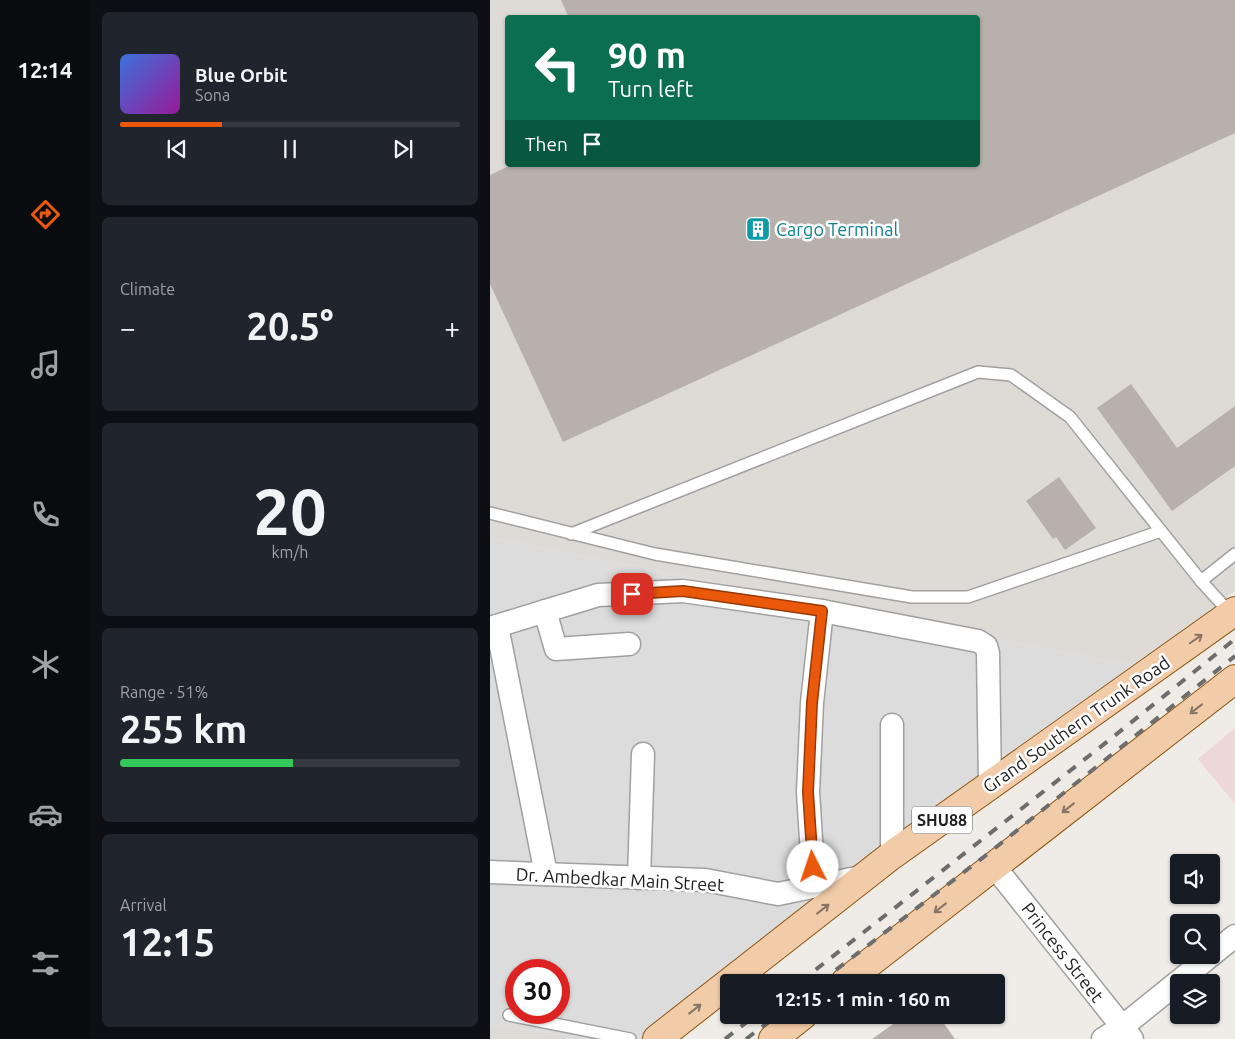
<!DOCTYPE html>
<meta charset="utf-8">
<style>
:root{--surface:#171b24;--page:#20242c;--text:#f1f3f6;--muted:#9ea1a6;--line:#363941;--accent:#ea580c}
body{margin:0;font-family:Ubuntu,sans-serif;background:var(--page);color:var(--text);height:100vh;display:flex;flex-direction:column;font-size:19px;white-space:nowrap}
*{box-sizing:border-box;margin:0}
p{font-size:16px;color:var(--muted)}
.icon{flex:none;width:28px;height:28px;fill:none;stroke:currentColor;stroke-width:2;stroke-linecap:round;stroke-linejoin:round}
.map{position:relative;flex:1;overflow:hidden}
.panel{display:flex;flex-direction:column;gap:12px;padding:12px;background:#0d0f14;width:400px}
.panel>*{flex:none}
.banner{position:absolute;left:15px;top:15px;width:475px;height:152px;border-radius:5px;box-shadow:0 1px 4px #0004;background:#0b6e4f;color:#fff;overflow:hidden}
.tools{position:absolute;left:680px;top:854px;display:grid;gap:10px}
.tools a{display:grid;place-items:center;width:50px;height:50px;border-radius:5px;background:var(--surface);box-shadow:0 1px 4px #0004;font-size:25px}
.speed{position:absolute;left:15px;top:959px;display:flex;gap:10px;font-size:25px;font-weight:700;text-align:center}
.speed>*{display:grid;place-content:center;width:65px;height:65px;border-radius:50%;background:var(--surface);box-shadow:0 1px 4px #0004;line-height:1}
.speed .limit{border:8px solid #d22;background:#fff;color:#111}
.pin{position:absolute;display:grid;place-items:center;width:42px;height:42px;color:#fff;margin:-21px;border-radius:10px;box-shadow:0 2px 8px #0006}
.me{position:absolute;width:55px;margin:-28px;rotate:356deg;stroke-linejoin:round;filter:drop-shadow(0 0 4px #0008)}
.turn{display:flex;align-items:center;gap:18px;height:105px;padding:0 20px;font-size:22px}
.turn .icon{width:65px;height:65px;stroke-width:2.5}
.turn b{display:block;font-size:35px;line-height:42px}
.then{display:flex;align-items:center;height:48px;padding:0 20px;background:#0003;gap:10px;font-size:19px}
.big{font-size:38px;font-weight:700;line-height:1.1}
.panel .card{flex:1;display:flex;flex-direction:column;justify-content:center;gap:8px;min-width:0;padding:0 18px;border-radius:8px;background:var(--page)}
.panel .dial{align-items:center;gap:0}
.dial b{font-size:65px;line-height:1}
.song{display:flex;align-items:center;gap:15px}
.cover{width:60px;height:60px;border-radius:8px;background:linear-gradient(135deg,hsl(220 70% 55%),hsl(300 70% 35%))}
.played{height:5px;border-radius:2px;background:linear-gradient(90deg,var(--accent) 30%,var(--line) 30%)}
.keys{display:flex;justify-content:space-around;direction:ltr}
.heat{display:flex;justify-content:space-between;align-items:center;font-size:28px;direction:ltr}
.charge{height:8px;border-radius:4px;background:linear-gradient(90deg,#34c759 51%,var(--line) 0)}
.trip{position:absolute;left:230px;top:974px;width:285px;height:50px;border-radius:5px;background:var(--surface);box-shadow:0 1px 4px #0004;font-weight:700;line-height:50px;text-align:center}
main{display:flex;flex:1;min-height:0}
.dock{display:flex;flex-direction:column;width:90px;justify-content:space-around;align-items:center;background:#090b0e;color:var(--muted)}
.dock .icon{width:35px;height:35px}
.dock .selected{color:var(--accent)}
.dock b{font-size:22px;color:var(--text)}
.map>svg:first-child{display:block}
</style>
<main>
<nav class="dock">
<b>12:14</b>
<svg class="icon selected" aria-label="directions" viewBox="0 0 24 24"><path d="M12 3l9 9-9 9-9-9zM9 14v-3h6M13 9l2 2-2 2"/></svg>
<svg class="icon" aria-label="music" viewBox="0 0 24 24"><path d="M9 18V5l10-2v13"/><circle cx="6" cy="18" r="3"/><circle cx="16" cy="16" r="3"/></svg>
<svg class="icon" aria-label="phone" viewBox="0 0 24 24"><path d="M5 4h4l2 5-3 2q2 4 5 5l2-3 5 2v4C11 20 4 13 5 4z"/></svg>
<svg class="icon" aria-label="climate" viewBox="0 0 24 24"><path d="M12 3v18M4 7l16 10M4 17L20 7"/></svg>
<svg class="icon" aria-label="car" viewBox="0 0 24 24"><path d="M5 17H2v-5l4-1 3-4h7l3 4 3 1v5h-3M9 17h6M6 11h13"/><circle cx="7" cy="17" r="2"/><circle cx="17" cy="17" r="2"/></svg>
<svg class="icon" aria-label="filters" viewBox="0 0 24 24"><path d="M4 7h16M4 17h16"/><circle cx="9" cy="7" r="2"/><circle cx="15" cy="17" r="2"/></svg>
</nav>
<section class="panel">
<div class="card">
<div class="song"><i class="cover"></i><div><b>Blue Orbit</b><p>Sona</p></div></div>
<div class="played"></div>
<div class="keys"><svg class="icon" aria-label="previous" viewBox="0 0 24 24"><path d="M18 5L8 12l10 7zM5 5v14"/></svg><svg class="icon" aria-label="pause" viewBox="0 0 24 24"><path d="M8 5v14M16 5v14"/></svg><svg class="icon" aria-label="next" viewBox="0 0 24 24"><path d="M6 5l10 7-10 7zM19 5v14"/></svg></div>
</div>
<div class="card"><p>Climate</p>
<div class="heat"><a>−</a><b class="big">20.5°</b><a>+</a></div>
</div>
<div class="card dial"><b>20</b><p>km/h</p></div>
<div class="card"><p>Range · 51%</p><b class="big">255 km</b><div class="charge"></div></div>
<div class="card"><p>Arrival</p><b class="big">12:15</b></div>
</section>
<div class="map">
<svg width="745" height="1039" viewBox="0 0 745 1039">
<rect width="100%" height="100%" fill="#efebe6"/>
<path fill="#dddcdc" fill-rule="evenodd" d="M0,537L650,667L152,1039H99L0,1025ZM26,970H69V1012H26Z"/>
<polygon fill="#edd8d9" points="745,728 745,804 708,759"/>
<g fill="#dedbd7" fill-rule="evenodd">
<path d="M0,0H745V591L650,667L0,537ZM18,18H488V165H18Z"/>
<polygon points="0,1025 99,1039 0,1039"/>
</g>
<g fill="#b8b0ac">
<polygon points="71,0 745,0 745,133 73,442 0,284 0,175 21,165 488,165 488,18 79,18"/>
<polygon points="641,384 687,448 745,406 745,466 682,511 607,408"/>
<polygon points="569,477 606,528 575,550 566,537 563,539 536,501"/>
<polygon points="416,1015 448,1015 465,1039 382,1039"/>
</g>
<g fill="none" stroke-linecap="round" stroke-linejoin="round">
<defs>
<g id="lane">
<polyline points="0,513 165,554 422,597 478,597 671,531"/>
<polyline points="81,534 488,372 521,375 580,417 711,581 741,614"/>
<polyline points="711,581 745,554"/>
<polyline points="19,1015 140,1039"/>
</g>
<g id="street">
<polyline points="55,611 66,649 139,644"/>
<polyline points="7,626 56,874"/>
<polyline points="0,628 108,595 193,591 332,611 488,641 496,646 498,653 500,785"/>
<polyline points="402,855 402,725"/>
<polyline points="504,866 642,1039"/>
<polyline points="0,872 215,880 288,894 376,876"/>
<polyline points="149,878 153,754"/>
<polyline points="324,886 318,792 322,703 332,611"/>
<polyline points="613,1039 632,1027 745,936"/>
</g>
<g id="primary">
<polyline points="355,982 745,679"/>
<polyline points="167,1039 402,855 745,611"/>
<polyline points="283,1039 313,1015"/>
</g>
</defs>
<use href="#lane" stroke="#a0a0a0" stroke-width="14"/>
<use href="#street" stroke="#a0a0a0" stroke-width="25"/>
<use href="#primary" stroke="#8a5511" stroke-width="30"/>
<use href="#lane" stroke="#fff" stroke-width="11"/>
<use href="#street" stroke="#fff" stroke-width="22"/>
<use href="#primary" stroke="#f2cba8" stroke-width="28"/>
<g stroke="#6d6d6d" stroke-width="4" stroke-dasharray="10 10" stroke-linecap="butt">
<polyline points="310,982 618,741 745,639"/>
<polyline points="330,982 495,856 745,656"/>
<polyline points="235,1039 266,1015"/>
<polyline points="256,1039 288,1015"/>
</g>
</g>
<defs><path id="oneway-shaft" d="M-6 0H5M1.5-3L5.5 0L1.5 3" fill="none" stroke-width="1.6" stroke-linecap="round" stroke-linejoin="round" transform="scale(1.25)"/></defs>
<g stroke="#887564">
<use href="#oneway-shaft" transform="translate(706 639) rotate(-35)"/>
<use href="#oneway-shaft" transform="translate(706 709) rotate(142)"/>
<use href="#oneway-shaft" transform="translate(578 808) rotate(142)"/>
<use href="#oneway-shaft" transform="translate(450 908) rotate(142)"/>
<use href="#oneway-shaft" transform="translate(333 909) rotate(-38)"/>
<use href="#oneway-shaft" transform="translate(205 1009) rotate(-38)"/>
</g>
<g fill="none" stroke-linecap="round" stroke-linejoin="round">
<defs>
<polyline id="route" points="142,594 193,591 332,611 322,703 318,792 323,867"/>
</defs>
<use href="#route" stroke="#983908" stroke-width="12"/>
<use href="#route" stroke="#ea580c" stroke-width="9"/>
</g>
<defs>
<symbol id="building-square" viewBox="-11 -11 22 22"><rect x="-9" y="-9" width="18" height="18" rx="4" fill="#0f9aa8" stroke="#fff"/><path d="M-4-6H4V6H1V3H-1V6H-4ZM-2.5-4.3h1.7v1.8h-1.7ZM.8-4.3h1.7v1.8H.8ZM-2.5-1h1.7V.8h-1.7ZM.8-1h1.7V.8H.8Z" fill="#fff"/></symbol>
</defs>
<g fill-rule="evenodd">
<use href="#building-square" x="254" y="215" width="28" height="28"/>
</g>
<g text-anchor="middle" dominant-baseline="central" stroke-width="5" stroke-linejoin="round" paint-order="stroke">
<rect fill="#fff" stroke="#626262" stroke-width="1" x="422" y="806.5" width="60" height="27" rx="4"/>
<g font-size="16" font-weight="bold" fill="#1f1f1f">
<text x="452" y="820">SHU88</text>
</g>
<g font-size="18" fill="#0d838f" stroke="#fff" text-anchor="start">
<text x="286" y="229">Cargo Terminal</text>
</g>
<g font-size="18" fill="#1f1f1f" stroke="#fff">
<text transform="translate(586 724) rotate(-35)">Grand Southern Trunk Road</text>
<text transform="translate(130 879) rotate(3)">Dr. Ambedkar Main Street</text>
<text transform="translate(573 952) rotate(52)">Princess Street</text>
</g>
</g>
</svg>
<div class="tools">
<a><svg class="icon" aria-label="sound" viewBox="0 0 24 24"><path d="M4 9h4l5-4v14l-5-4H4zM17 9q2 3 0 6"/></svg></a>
<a><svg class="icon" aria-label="search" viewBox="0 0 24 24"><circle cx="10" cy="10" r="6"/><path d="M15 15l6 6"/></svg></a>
<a><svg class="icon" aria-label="layers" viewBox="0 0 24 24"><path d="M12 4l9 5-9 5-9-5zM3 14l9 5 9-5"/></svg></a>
</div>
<div class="speed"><div class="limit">30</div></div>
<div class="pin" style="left:142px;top:594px;background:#d93025"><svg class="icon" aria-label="arrive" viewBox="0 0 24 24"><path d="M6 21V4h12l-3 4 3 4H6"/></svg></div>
<svg class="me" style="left:323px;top:867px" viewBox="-20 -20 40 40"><circle r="19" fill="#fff"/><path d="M0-13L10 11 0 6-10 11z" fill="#ea580c"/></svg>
<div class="trip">12:15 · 1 min · 160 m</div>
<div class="banner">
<div class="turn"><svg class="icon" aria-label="left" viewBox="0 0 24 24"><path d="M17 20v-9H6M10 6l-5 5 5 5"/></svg><div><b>90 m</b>Turn left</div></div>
<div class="then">Then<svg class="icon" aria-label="arrive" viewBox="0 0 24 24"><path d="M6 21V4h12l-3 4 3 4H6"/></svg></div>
</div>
</div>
</main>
